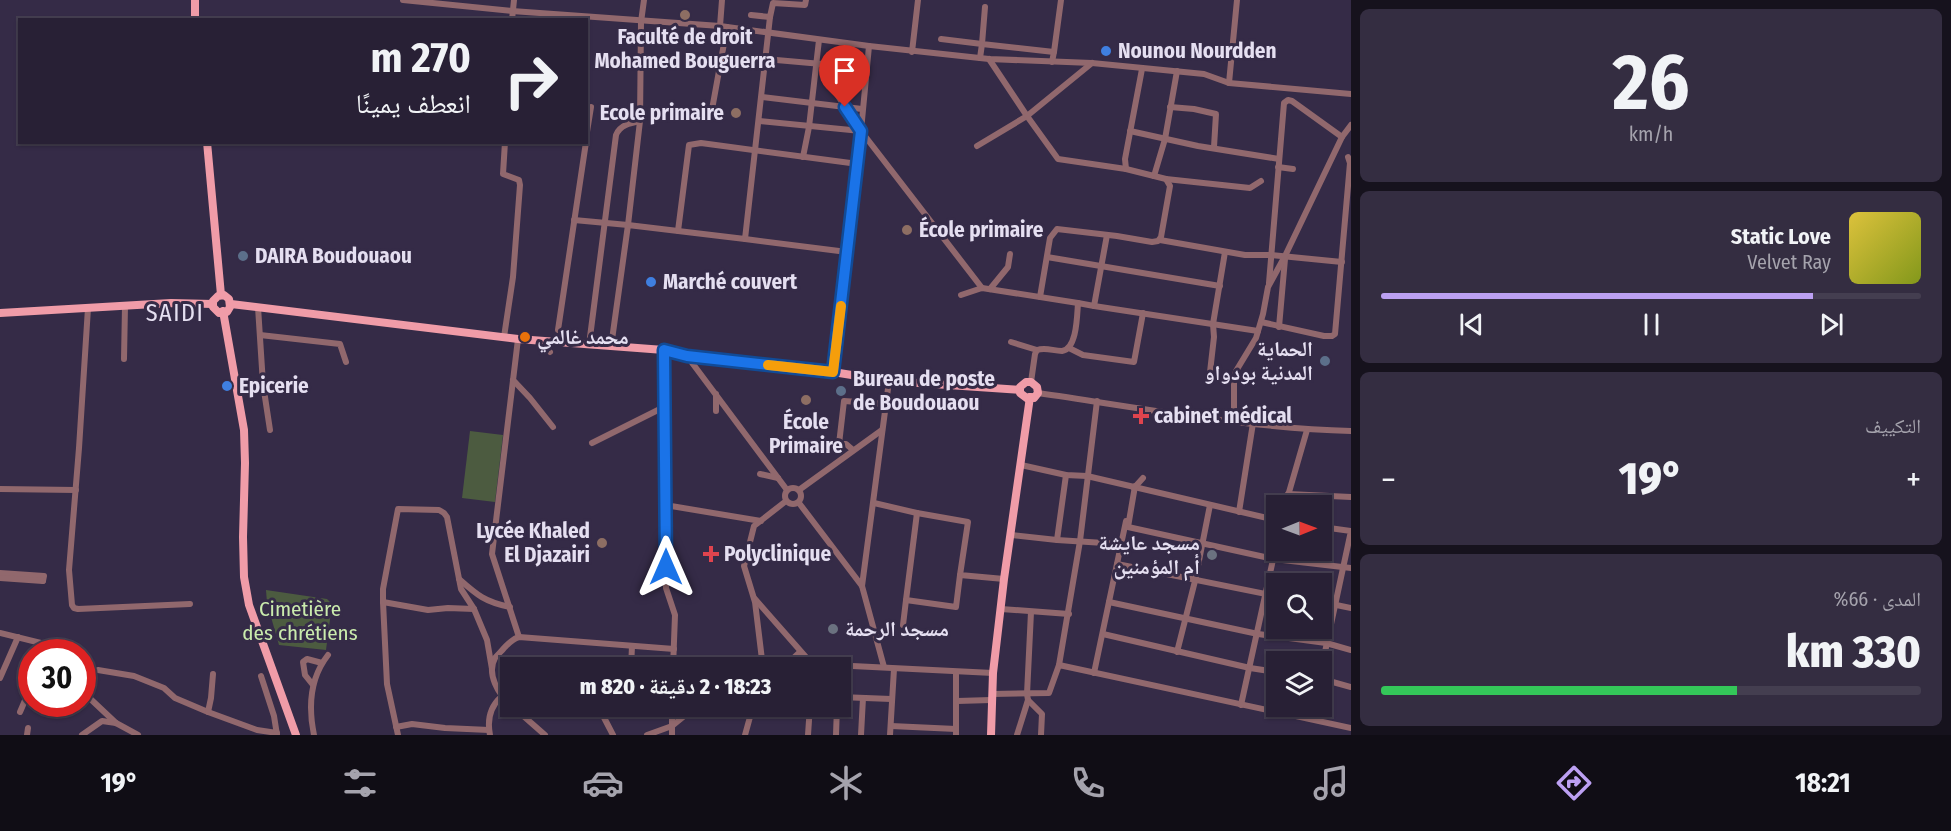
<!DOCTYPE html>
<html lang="ar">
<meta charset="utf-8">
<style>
:root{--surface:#282035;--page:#342d41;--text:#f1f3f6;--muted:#a5a3ad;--line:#443e50;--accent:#bca0f2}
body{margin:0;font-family:"Fira Sans Condensed","Noto Naskh Arabic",sans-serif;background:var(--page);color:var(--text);direction:rtl;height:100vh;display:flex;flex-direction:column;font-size:22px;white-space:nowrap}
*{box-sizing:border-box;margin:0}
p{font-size:20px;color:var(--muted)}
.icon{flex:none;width:33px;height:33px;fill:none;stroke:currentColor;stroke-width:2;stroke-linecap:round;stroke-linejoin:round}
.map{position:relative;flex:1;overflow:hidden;direction:ltr}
.details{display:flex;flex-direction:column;gap:9px;padding:9px;background:#16121d;width:600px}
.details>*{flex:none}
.guide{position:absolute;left:18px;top:18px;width:570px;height:126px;border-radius:0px;box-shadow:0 2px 4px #0004,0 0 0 2px var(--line);direction:rtl;background:#282035;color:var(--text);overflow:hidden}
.needle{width:39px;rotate:89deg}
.controls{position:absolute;left:1266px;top:495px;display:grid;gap:12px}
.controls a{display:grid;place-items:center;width:66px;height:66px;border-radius:0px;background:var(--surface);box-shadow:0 2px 4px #0004,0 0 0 2px var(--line);font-size:30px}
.speed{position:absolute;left:18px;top:639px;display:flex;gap:12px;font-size:30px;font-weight:700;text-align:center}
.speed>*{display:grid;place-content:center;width:78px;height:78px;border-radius:50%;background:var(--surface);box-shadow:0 2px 4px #0004,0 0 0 2px var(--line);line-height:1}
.speed .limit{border:9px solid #d22;background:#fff;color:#111}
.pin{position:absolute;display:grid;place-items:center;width:51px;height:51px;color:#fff;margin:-62px -26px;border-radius:50% 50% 50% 0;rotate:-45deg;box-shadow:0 0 6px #0007}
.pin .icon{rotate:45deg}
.me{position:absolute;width:66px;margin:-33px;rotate:0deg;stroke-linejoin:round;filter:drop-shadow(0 0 4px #0008)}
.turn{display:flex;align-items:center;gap:21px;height:126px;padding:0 18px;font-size:27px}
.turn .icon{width:78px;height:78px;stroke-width:2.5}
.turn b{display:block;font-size:42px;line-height:51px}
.big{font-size:45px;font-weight:800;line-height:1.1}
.details .tile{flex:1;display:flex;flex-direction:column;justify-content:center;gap:9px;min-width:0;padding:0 21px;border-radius:9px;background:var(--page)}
.details .dial{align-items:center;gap:0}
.dial b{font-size:78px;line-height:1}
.song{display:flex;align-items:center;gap:18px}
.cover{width:72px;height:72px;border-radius:9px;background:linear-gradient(135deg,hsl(50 70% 55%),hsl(70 70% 35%))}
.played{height:6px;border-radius:3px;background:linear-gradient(90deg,var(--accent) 80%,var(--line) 80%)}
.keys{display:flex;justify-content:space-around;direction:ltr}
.heat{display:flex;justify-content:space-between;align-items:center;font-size:33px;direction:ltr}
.charge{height:9px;border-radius:4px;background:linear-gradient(90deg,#34c759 66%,var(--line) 0)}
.trip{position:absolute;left:500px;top:657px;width:351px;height:60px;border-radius:0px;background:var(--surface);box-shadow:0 2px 4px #0004,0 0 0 2px var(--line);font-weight:800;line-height:60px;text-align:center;direction:rtl}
.dock{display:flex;height:96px;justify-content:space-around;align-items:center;background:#100d15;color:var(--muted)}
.dock .icon{width:42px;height:42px}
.dock .active{color:var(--accent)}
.dock b{font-size:27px;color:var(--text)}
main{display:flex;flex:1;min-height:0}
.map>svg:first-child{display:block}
</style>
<main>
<section class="details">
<div class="tile dial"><b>26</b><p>km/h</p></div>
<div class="tile">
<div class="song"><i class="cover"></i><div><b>Static Love</b><p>Velvet Ray</p></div></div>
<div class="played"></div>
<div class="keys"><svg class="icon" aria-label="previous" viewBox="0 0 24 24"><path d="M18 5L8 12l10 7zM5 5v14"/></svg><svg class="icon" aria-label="pause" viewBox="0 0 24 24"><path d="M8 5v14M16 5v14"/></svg><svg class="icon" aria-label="next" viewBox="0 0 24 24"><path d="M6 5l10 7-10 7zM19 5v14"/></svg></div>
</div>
<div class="tile"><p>التكييف</p>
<div class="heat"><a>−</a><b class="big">19°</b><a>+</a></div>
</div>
<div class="tile"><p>المدى · 66%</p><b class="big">330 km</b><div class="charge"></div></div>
</section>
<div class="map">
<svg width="1351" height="735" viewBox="0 0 1351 735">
<rect width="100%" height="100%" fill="#352b47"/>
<g fill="#4c5b40">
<polygon points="470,431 503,435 495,502 462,498"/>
<polygon points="266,590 327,599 332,604 326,650 279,645 267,603"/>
</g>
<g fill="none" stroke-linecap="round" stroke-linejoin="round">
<g stroke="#91686d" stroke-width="6">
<polyline points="403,0 512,11 720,26 869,46 989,59 1092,63 1204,74 1229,83 1351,94"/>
<polyline points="985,7 982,44 1054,52"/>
<polyline points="751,15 770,17 773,3 805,5 806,0"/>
<polyline points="512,20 514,0"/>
<polyline points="720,26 722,0"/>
<polyline points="941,39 982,44 980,58"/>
<polyline points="912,52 918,0"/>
<polyline points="765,59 867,68"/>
<polyline points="1052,62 1054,52 1061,0"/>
<polyline points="829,82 861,131 982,288"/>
<polyline points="1229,83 1237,0"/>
<polyline points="762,97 862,109"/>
<polyline points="1170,107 1194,109 1216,114 1214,147"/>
<polyline points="711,115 727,27"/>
<polyline points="760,121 861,131"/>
<polyline points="1130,131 1198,146 1279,159"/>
<polyline points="586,138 591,107"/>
<polyline points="977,146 1027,116 989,59"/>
<polyline points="803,157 809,127 819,40"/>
<polyline points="1278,167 1293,169"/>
<polyline points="1126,169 1125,159 1142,69"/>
<polyline points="1154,176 1165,139 1177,71"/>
<polyline points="1166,179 1250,188 1261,181"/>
<polyline points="574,220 628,225 640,121 641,22 644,0"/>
<polyline points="678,231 689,145 701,143 858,164"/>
<polyline points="745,239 847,252 833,372"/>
<polyline points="1160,240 1245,255 1271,255 1342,262"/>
<polyline points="847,252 861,131 869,46"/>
<polyline points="1047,257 1220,286"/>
<polyline points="1269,283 1284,103 1288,100 1292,101 1342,137"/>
<polyline points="990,289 1008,267 1010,254"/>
<polyline points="961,295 982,288 1078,303"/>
<polyline points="1040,297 1050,238 1057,229 1117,236 1152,242 1158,241 1161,237 1170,186 1166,179 1126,169 1058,159 1027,116 1092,63"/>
<polyline points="1094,306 1258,331"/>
<polyline points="258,307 263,384 270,430"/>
<polyline points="88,308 79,448 69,570 72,605 74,608 78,609 190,604"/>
<polyline points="1261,322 1324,336 1332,336 1335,334 1350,163 1348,157"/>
<polyline points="1279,327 1285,259"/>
<polyline points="558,330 586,142"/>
<polyline points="260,335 340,344 346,362"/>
<polyline points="504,337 513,277 520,185 519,180 503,174 505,142"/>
<polyline points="518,339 492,554 519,637"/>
<polyline points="539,341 550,352"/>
<polyline points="1011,342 1037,350"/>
<path d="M589,345L616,135C620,125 630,123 640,121"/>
<polyline points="611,347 628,225 745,239 770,17"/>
<polyline points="1069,348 1083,355 1134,362 1143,313"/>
<polyline points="664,350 666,588 675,615 673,668"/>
<polyline points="687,356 787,490"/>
<polyline points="124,359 125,306"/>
<polyline points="1210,372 1214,337 1213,324 1225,252"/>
<polyline points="513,380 530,398 553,427"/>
<path d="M1031,382L1035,354L1037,350C1046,347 1053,351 1062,351C1077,349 1077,316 1078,303L1094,306L1107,235"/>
<path d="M1038,393C1142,408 1246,428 1351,431"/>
<polyline points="716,394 716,411"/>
<polyline points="1234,421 1234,380 1236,371 1256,338 1263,314 1268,287 1285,256 1342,137 1351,125"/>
<polyline points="592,443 664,407"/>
<polyline points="837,444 846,444 853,450"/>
<polyline points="839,444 844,401 886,404"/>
<polyline points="1021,465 1066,475 1087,476 1276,520"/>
<polyline points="760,474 778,478"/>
<polyline points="1135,486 1128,527 1274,559 1351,568"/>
<circle cx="793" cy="496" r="8"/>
<polyline points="1134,488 1143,478"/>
<polyline points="0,489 76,490"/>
<polyline points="799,490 882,430"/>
<polyline points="1288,494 1351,497"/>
<polyline points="799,503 862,586 884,667"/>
<polyline points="874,503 917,513 968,522 960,575 1004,579"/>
<polyline points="665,505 761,521"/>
<polyline points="1285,506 1307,430"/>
<polyline points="1239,512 1253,423"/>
<polyline points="917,513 906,600 956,607 960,575"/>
<polyline points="1322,527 1351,531 1322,666"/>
<polyline points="1012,535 1057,540 1120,544"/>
<polyline points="1057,540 1066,475"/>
<polyline points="1117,564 1276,596"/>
<polyline points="0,573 44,576 43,581"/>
<polyline points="0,578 43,581"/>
<path d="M459,579C477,595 485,602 510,607"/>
<polyline points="862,586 889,381"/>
<polyline points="755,599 812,664 993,673"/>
<polyline points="383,602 428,610 448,608 474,609"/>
<polyline points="1109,602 1258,634 1326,643 1351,650"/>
<polyline points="1322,602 1351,608"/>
<polyline points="1001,609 1069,614"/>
<polyline points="1031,612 1027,694 1028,700 1042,714 1041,735"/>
<polyline points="903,625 906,600"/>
<polyline points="0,633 49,645 62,650"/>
<polyline points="1103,634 1250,668 1276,672"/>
<polyline points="1177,652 1195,581 1210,505"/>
<polyline points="1059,665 1080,541 1097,401"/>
<polyline points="631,668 632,646"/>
<polyline points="763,668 755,602 744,566 754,526 786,501"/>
<polyline points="783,668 800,652"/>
<polyline points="98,670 134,676 164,688 175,698 208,712 257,730 277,733"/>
<polyline points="1094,673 1126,521"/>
<polyline points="261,676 274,716 277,735"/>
<polyline points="0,678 18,637"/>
<polyline points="1322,679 1351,687"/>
<polyline points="313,685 305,675 303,662 307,659 322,663"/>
<polyline points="82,691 116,723"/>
<polyline points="992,694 1049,693 1059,665 1351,728"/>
<polyline points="840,697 891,699"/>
<polyline points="957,701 991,700"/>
<path d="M510,704C499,695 486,674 495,658C497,655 502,651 504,648C509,643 512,639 519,637L674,649"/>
<polyline points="1241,705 1276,546"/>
<polyline points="512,706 545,735"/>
<polyline points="598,706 613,735"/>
<polyline points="729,706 750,717 745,735"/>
<polyline points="20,712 32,684"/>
<polyline points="208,712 211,698 213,674"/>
<polyline points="750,717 755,706"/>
<polyline points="891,726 956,729"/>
<polyline points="396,727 412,724 445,728 489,730"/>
<polyline points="27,735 28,728"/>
<polyline points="82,735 102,721 116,723 138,735"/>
<path d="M314,735C308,706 310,678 328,655"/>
<polyline points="398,735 387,684 383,602 383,589 398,509 439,510 444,513 447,517 461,589 474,609 487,640 492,669"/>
<path d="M490,735C487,720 490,707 501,697"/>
<polyline points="647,735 672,726 688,713 708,706"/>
<polyline points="672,735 672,706"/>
<polyline points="808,735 810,706"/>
<polyline points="836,735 837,706"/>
<polyline points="861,735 863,698"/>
<polyline points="890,735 894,669"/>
<polyline points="956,735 956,672"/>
<polyline points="1017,735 1028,700"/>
</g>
<g stroke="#f09ca8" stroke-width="8">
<polyline points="195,20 195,0"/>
<polyline points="207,142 221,295"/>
<polygon points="224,295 229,299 230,307 227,312 219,313 213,307 213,301 218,296"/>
<polyline points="231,304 518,339 664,350 687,356 833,372 889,381 1020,390"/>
<polyline points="223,311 244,430 245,463 243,537 244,577 249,605 296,735"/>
<polyline points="0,313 171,303 213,304"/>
<polygon points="1026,382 1031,382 1037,387 1038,393 1034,398 1030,397 1028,399 1020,393 1020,387"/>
<polyline points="991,735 993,673 1004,579 1030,397"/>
</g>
</g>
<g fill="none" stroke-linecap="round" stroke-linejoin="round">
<defs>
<polyline id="route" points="666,567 664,350 687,356 833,372 861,131 845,107"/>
</defs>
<use href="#route" stroke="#114b97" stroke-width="15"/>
<use href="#route" stroke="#1a73e8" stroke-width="10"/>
<polyline stroke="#f59e0b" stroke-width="10" points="768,365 833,372 841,306"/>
</g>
<g fill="#8d6e63" stroke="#352b47" stroke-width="2">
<circle cx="685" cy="15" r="6"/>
<circle cx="736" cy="113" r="6"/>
<circle cx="907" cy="230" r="6"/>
<circle cx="806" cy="400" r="6"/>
<circle cx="602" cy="543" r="6"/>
</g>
<g fill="#3f7fe0" stroke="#352b47" stroke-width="2">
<circle cx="1106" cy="51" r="6"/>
<circle cx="651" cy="282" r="6"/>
<circle cx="227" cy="386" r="6"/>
</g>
<g fill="#5c6f8a" stroke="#352b47" stroke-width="2">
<circle cx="243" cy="256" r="6"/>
<circle cx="1325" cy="361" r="6"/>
<circle cx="841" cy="391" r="6"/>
</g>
<circle fill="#e8710a" stroke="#352b47" stroke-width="2" cx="525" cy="337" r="6"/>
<g fill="#e0444e" stroke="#352b47" stroke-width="2">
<path d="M1138 407h6v6h6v6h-6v6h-6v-6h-6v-6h6z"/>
<path d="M708 545h6v6h6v6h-6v6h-6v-6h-6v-6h6z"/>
</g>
<g fill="#6b7280" stroke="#352b47" stroke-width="2">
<circle cx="1212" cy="555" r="6"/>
<circle cx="833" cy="629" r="6"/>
</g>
<g text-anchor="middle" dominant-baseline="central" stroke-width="6" stroke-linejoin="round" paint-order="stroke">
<g font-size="21" font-weight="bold" fill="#e5dff1" stroke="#352b47" text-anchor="start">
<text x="685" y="37" text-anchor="middle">Faculté de droit<tspan x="685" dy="24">Mohamed Bouguerra</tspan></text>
<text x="1118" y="51">Nounou Nourdden</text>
<text x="724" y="113" text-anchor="end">Ecole primaire</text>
<text x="919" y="230">École primaire</text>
<text x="255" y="256">DAIRA Boudouaou</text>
<text x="663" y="282">Marché couvert</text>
<text x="537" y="337">محمد غالمي</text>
<text x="1313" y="349" text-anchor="end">الحماية<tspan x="1313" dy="24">المدنية بودواو</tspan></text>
<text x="853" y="379">Bureau de poste<tspan x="853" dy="24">de Boudouaou</tspan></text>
<text x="239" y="386">Epicerie</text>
<text x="1154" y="416">cabinet médical</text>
<text x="806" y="422" text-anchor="middle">École<tspan x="806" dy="24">Primaire</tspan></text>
<text x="590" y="531" text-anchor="end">Lycée Khaled<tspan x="590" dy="24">El Djazairi</tspan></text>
<text x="1200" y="543" text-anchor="end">مسجد عايشة<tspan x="1200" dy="24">أم المؤمنين</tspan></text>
<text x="724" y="554">Polyclinique</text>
<text x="845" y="629">مسجد الرحمة</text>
</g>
<g font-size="21" fill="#caebad" stroke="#352b47">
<text x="300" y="609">Cimetière<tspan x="300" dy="24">des chrétiens</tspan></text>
</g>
<g font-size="24" letter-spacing="1.5" fill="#e5dff1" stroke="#352b47">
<text x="175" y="313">SAIDI</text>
</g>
</g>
</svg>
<div class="controls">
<a><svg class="needle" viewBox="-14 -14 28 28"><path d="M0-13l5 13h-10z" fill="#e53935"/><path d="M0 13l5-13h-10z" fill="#a5a3ad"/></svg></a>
<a><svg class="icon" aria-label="search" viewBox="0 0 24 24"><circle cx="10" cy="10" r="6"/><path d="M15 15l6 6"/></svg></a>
<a><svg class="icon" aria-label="layers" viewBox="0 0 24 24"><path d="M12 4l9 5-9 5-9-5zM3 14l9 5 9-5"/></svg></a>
</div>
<div class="speed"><div class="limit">30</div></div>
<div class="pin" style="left:845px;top:107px;background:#d93025"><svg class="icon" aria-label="arrive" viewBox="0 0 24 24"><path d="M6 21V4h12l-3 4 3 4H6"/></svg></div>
<svg class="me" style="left:666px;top:567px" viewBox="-20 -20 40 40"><path d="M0-17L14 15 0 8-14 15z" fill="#1a73e8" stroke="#fff" stroke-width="4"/></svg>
<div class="trip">18:23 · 2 دقيقة · 820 m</div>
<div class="guide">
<div class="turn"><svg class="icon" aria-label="right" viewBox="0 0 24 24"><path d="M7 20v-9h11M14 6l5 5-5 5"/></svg><div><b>270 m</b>انعطف يمينًا</div></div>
</div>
</div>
</main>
<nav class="dock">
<b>18:21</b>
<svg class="icon active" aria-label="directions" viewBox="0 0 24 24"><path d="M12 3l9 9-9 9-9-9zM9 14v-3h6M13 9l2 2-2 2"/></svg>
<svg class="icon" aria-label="music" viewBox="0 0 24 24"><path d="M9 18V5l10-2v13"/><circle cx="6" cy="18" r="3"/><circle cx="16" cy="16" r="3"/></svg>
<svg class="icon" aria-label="phone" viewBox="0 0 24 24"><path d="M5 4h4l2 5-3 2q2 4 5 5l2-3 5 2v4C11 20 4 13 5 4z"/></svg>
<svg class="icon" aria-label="climate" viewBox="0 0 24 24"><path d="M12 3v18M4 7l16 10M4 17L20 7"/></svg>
<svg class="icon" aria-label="car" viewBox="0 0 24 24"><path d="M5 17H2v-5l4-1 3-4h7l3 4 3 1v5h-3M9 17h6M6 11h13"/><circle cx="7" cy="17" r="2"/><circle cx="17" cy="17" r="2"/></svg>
<svg class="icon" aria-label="filters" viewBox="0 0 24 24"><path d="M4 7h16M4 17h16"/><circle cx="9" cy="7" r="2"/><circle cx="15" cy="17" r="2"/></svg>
<b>19°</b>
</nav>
